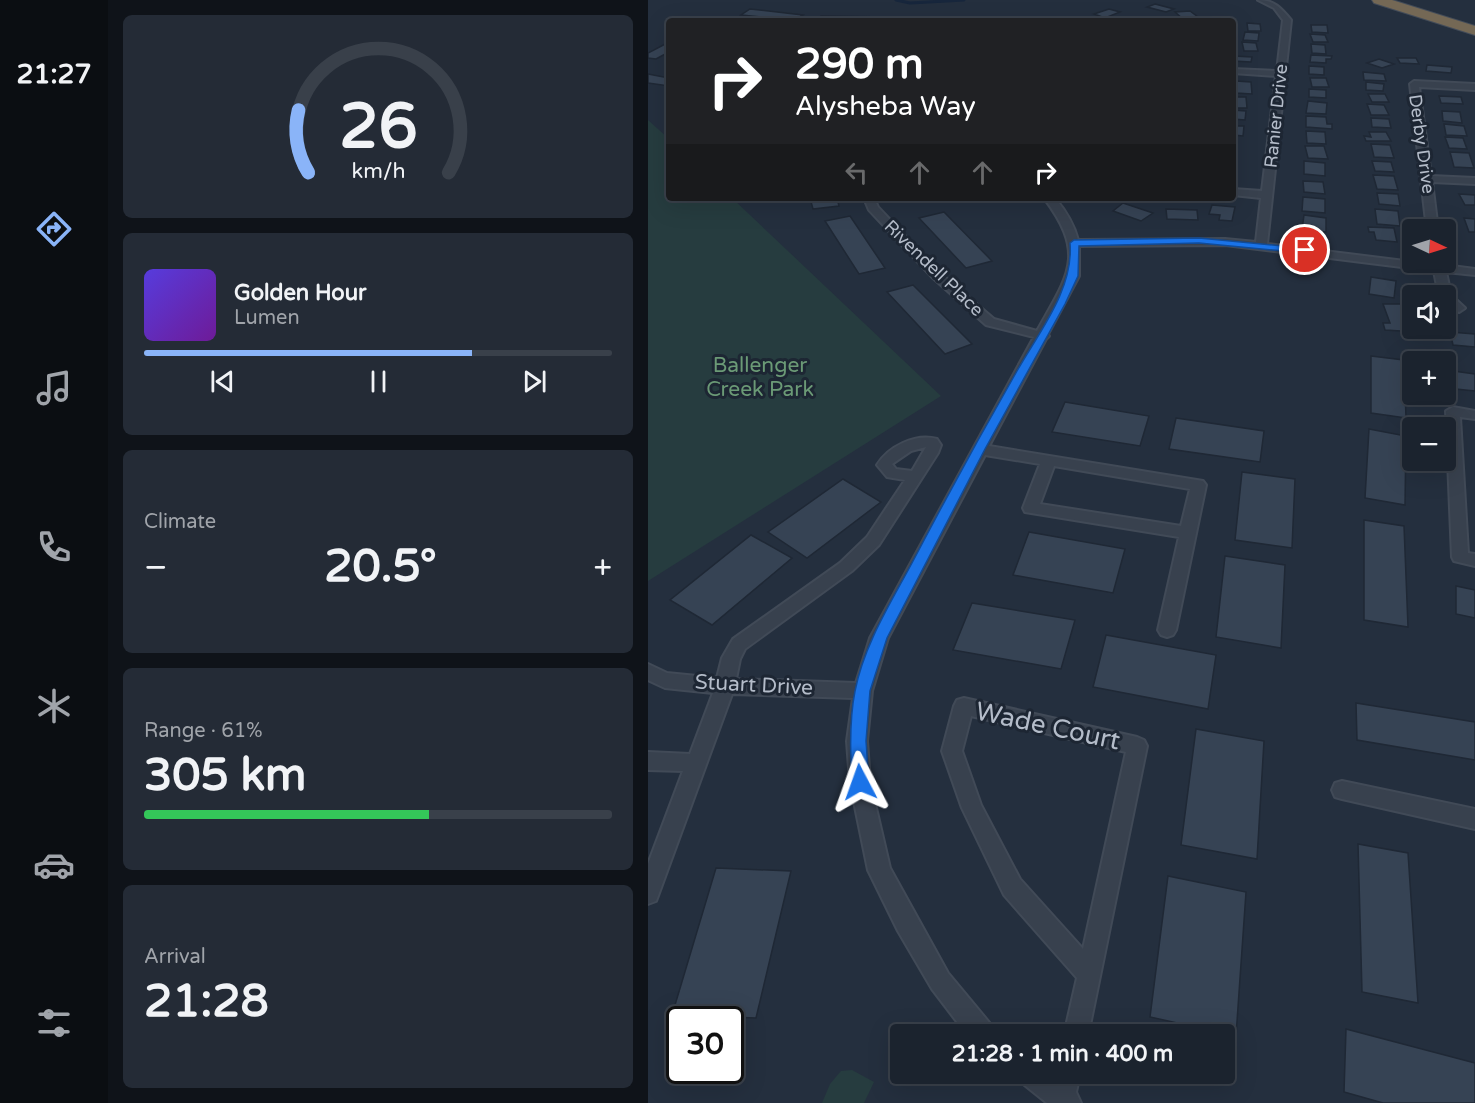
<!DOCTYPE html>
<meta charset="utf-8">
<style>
:root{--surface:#1b232e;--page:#242b36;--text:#f1f3f6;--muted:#a0a4aa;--line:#39404a;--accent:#8ab4f8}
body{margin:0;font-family:"Varela Round",sans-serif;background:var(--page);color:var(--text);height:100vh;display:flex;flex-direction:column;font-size:22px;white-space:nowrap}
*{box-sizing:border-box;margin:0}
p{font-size:20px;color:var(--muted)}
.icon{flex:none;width:33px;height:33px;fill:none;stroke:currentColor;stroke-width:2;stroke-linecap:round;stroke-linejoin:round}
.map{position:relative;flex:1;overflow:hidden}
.sheet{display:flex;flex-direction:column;gap:15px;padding:15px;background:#0f1319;width:540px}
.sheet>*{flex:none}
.top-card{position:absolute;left:18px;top:18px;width:570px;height:183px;border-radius:6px;box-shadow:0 6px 24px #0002,0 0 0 2px var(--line);background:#202124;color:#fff;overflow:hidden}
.needle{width:39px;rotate:94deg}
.buttons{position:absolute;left:754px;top:219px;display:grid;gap:12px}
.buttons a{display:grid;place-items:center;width:54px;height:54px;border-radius:6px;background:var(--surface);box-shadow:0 6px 24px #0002,0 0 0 2px var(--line);font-size:30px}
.speed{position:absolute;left:18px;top:1006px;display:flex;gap:12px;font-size:30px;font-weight:700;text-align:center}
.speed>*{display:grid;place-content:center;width:78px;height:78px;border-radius:50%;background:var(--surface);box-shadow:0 6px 24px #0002,0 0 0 2px var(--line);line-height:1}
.speed .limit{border:3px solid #111;border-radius:9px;background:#fff;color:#111}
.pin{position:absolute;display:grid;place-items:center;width:51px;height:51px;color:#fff;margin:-26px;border:3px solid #fff;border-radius:50%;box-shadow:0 2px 6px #0007}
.me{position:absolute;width:66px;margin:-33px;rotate:356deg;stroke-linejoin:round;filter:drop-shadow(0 0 4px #0008)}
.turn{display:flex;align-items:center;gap:21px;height:126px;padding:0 30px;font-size:27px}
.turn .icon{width:78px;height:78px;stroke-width:2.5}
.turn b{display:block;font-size:42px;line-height:51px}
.lanes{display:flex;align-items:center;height:57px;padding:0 30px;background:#0003;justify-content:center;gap:30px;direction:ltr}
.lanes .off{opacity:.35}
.big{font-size:45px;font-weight:700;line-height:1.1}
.sheet .widget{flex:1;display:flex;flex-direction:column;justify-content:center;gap:9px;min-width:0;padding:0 21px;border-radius:9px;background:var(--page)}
.sheet .dial{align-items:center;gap:0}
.dial svg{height:156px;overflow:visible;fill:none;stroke:var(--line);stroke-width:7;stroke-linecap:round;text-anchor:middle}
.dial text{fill:var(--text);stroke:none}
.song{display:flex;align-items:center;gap:18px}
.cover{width:72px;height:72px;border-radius:9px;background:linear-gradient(135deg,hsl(250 70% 55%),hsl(280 70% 35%))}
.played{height:6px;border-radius:3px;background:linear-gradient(90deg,var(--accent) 70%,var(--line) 70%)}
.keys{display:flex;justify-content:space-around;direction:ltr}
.heat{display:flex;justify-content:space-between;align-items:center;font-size:33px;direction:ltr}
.charge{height:9px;border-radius:4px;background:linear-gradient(90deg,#34c759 61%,var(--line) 0)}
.trip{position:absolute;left:242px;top:1024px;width:345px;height:60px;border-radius:6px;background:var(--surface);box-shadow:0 6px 24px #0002,0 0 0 2px var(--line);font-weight:700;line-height:60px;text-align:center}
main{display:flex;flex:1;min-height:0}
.tabs{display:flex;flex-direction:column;width:108px;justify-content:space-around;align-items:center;background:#0b0e12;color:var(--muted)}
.tabs .icon{width:42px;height:42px}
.tabs .current{color:var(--accent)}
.tabs b{font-size:27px;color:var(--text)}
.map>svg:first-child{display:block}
</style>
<main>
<nav class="tabs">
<b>21:27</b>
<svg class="icon current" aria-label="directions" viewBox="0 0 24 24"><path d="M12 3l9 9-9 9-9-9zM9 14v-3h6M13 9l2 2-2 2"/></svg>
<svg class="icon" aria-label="music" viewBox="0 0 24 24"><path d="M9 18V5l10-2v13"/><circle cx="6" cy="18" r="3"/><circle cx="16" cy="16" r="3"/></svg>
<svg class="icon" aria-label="phone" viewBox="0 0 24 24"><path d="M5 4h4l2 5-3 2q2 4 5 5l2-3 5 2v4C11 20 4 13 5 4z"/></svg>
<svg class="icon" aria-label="climate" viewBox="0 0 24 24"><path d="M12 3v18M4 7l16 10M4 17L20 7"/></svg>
<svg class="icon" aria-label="car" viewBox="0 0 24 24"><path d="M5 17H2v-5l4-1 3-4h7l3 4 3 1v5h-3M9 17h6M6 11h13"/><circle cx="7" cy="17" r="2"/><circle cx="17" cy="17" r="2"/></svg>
<svg class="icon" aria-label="filters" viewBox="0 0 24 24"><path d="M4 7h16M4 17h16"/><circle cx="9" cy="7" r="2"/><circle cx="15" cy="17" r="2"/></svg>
</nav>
<section class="sheet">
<div class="widget dial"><svg viewBox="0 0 100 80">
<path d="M14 69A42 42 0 1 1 86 69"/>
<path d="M14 69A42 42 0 0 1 9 37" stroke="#8ab4f8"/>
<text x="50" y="56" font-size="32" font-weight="700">26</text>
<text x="50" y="72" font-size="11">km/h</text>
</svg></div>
<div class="widget">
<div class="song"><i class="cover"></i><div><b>Golden Hour</b><p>Lumen</p></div></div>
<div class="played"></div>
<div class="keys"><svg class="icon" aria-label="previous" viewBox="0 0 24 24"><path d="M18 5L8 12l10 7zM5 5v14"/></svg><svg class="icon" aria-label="pause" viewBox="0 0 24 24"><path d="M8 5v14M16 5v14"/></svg><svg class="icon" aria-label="next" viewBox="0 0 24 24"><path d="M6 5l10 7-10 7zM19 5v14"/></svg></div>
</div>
<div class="widget"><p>Climate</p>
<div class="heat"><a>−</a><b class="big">20.5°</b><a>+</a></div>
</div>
<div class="widget"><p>Range · 61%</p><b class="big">305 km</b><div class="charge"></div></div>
<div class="widget"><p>Arrival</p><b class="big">21:28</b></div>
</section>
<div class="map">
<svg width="827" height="1103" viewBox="0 0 827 1103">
<rect width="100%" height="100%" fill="#242f3e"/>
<g fill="#263c3f">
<polygon points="0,120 21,139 21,198 84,198 293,396 0,581"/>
<polygon points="204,1070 226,1082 216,1103 174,1103 182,1084 193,1071"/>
</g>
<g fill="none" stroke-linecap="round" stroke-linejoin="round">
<polyline stroke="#17263c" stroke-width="3" points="248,0 262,3 316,0"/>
</g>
<g fill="#364354" stroke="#1f2835" stroke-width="1.5">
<polygon points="507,4 526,9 518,12 499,7"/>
<polygon points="102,9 155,15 147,20 93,15"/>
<polygon points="461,9 472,12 457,18 446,14"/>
<polygon points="542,11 550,17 535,19 527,12"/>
<polygon points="173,16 240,17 237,21 168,21"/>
<polygon points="599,23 612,24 613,31 600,31"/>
<polygon points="663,25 679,25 680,33 664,32"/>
<polygon points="597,32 611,33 610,41 595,40"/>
<polygon points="662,34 677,35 680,42 665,42"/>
<polygon points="21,42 21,52 8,59 0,58 0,53"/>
<polygon points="594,42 608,43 610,51 596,51"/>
<polygon points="663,44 677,45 678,54 664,53"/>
<polygon points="663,55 684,56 683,59 678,59 678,63 662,62"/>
<polygon points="585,56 604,57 603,62 585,61"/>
<polygon points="749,58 768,58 771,64 752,63"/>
<polygon points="731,59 746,64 734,68 719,63"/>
<polygon points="779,65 804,67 803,73 778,71"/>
<polygon points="661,66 676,67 676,75 661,74"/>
<polygon points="715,72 736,74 738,81 716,80"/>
<polygon points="0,74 21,78 21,86 0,83"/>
<polygon points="662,78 678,78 681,87 664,87"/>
<polygon points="588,81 603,82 604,94 588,93"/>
<polygon points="718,82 736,84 735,91 718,90"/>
<polygon points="661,89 678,90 678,98 661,97"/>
<polygon points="720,94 737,94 741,102 724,102"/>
<polygon points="791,96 813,97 815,104 793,103"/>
<polygon points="585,97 598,97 599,108 585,108"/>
<polygon points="660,101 679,103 678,114 658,113"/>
<polygon points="719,104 736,105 741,115 723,115"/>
<polygon points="585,110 598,111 597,120 585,119"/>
<polygon points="794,111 812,112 814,123 795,121"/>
<polygon points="658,116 678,117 679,124 684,124 684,129 658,127"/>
<polygon points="723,118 741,119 743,128 724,127"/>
<polygon points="796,124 816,126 819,136 798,135"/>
<polygon points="585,126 596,126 595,136 585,135"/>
<polygon points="658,131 677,132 678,144 659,143"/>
<polygon points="721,132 738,132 743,141 718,141 716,136 723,137"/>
<polygon points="797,137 815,138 819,149 801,148"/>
<polygon points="723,144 742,145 746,158 726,157"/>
<polygon points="657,146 676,146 680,159 660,158"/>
<polygon points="802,152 821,153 826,168 806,167"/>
<polygon points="656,161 677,163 677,176 656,174"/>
<polygon points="724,161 743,162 746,172 727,171"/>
<polygon points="725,175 746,176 750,190 729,189"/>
<polygon points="655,181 675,182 677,194 656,192"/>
<polygon points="729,193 750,194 752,206 731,204"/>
<polygon points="811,194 827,195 827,205 817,205"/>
<polygon points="655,197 677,199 677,213 654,211"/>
<polygon points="162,198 189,198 191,206 165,209"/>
<polygon points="475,203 505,213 493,221 465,211"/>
<polygon points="564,205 587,207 584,221 571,220 572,215 561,214"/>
<polygon points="518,209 549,210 550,220 519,219"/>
<polygon points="727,209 750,211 752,226 729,224"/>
<polygon points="296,212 344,261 318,268 271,218"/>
<polygon points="656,215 678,218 678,232 654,230"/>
<polygon points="202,216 237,268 211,274 177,221"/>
<polygon points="816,218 827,219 827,232 821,232"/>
<polygon points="720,227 746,228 749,242 728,240 726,232 721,232"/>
<polygon points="723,277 748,281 746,298 721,294"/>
<polygon points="265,285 324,344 297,354 239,292"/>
<polygon points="735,304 759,304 765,320 765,328 768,328 769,332 737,330 735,323 742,323"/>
<polygon points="802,332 827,334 827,347 805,345"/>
<polygon points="723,356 756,360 758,418 723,413"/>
<polygon points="798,370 827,374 827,391 798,388"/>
<polygon points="417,402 501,416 492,446 404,432"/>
<polygon points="528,418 616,431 612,462 521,449"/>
<polygon points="721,429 758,436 757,505 717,498"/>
<polygon points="594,472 647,479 644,548 587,540"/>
<polygon points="195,479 233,502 159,558 120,532"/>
<polygon points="716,520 756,526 760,627 716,620"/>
<polygon points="381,532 477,549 465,593 365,575"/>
<polygon points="103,535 144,558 64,625 22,600"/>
<polygon points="577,556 637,565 633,648 568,637"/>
<polygon points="808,586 827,590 827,618 808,614"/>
<polygon points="324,603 427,620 413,669 305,650"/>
<polygon points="458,635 568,655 560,709 445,687"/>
<polygon points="708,703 827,722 827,760 709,740"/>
<polygon points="548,729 616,741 609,859 533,845"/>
<polygon points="710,844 760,853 770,1003 714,992"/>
<polygon points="68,868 143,871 108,1018 24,1015"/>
<polygon points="520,876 598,892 588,1036 502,1017"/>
<polygon points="698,1029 827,1063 827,1103 735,1103 696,1092"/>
</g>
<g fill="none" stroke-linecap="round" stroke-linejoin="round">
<defs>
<g id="street">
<path d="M610,0C626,0 633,8 643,20L619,244L765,262H796V265L827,269V275L798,272L803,295L817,308L811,312L798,303V296H791L786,271L577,245L431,246V276L400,334L401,336L398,339L341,446L555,481L558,485L528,630L525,635L519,637L513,635L510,630L531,537L377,512L375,508L392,464L337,455L240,638L224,691L219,741L222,782L242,868L300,973L344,1026L347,1035H319L284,989L250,931L220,870L202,782L199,741L205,698L84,694L11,893L8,901L0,904V864L35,771L0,770V752L42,754L65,693L17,688L0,680V664L19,673L69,678L74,658L85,639L192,563L219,537L257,480L239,477L229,465C240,447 267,433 289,439L293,445L290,453L231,545L204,571L97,649L92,659L88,679L208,683L222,638L386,337L338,325L284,277L221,210L216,198H226L230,207L292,273L346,319L389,331C420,275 439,255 396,198H407C417,210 426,224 430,240L577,239L608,242L613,198L585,195V189L614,191L628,76L585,73V69L629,71L635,20L626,8ZM278,447L264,471L248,469L244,464L263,451ZM406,466L542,489L533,526L392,504Z"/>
<polygon points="766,81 827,84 827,90 771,87 783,176 827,178 827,184 784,182 790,230 779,230 762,84"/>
<polygon points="805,407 827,411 827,419 812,417 820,553 827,554 827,566 806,561 804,557 798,411"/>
<path d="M316,698L489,737L496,740L499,746L440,1035H416L429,978L356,895L314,808L294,751L306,706L309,700ZM323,716L478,752L435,949L372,879L333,805L314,751Z"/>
<polygon points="694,781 827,809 827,829 694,799 687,797 684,790 687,783"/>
<polygon points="370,1074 432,1074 428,1092 433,1103 399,1103 374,1083"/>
</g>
<polygon id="highway" points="724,0 744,0 827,26 827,35 726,3"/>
</defs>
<use href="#street" stroke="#414a57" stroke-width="4"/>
<use href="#highway" stroke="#434c59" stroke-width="2"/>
<use href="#street" fill="#38414e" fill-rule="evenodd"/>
<use href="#highway" fill="#746855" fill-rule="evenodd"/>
</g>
<path fill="#1a73e8" stroke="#114b97" stroke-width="1.5" d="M551,238L657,248L662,250L657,253L551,243L431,246L430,276L417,304L337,449L239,638L222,691L218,741L221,782L218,787L212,790L206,787L204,782C202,752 201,721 207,691C216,645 242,604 264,563C298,498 333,434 369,371C391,332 426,289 422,243L426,240Z"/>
<g text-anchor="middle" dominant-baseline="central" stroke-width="6" stroke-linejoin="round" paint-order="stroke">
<g font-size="18" fill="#b4bcc9" stroke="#1d2633">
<text transform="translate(628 116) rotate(-84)">Ranier Drive</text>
<text transform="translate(774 144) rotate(82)">Derby Drive</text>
<text transform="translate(286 268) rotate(44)">Rivendell Place</text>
</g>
<g font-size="21" fill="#6b9a76" stroke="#1d2633">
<text x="112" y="365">Ballenger<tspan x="112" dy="24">Creek Park</tspan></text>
</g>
<g font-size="21" fill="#b4bcc9" stroke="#1d2633">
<text transform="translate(106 685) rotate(3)">Stuart Drive</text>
</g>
<g font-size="26" fill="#b4bcc9" stroke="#1d2633">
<text transform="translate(400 726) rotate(12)">Wade Court</text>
</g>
</g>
</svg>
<div class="buttons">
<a><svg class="needle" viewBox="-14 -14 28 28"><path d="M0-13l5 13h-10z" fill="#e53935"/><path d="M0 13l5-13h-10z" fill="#a0a4aa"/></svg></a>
<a><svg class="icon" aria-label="sound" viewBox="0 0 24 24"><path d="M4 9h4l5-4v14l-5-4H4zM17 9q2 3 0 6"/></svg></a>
<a>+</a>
<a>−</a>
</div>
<div class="speed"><div class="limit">30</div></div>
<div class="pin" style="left:657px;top:250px;background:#d93025"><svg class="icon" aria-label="arrive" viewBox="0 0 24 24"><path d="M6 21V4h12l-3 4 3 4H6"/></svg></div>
<svg class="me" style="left:212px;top:782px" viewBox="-20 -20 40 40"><path d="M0-17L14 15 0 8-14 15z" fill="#1a73e8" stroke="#fff" stroke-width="4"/></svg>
<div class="trip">21:28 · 1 min · 400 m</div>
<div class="top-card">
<div class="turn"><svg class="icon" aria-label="right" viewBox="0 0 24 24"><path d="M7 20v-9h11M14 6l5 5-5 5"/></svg><div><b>290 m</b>Alysheba Way</div></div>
<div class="lanes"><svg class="icon off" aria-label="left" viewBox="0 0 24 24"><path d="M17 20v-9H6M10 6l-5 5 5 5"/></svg><svg class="icon off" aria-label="ahead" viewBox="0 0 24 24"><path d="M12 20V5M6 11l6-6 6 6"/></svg><svg class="icon off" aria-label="ahead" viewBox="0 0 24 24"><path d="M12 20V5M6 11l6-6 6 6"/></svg><svg class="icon" aria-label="right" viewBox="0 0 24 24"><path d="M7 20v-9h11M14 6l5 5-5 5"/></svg></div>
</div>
</div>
</main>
